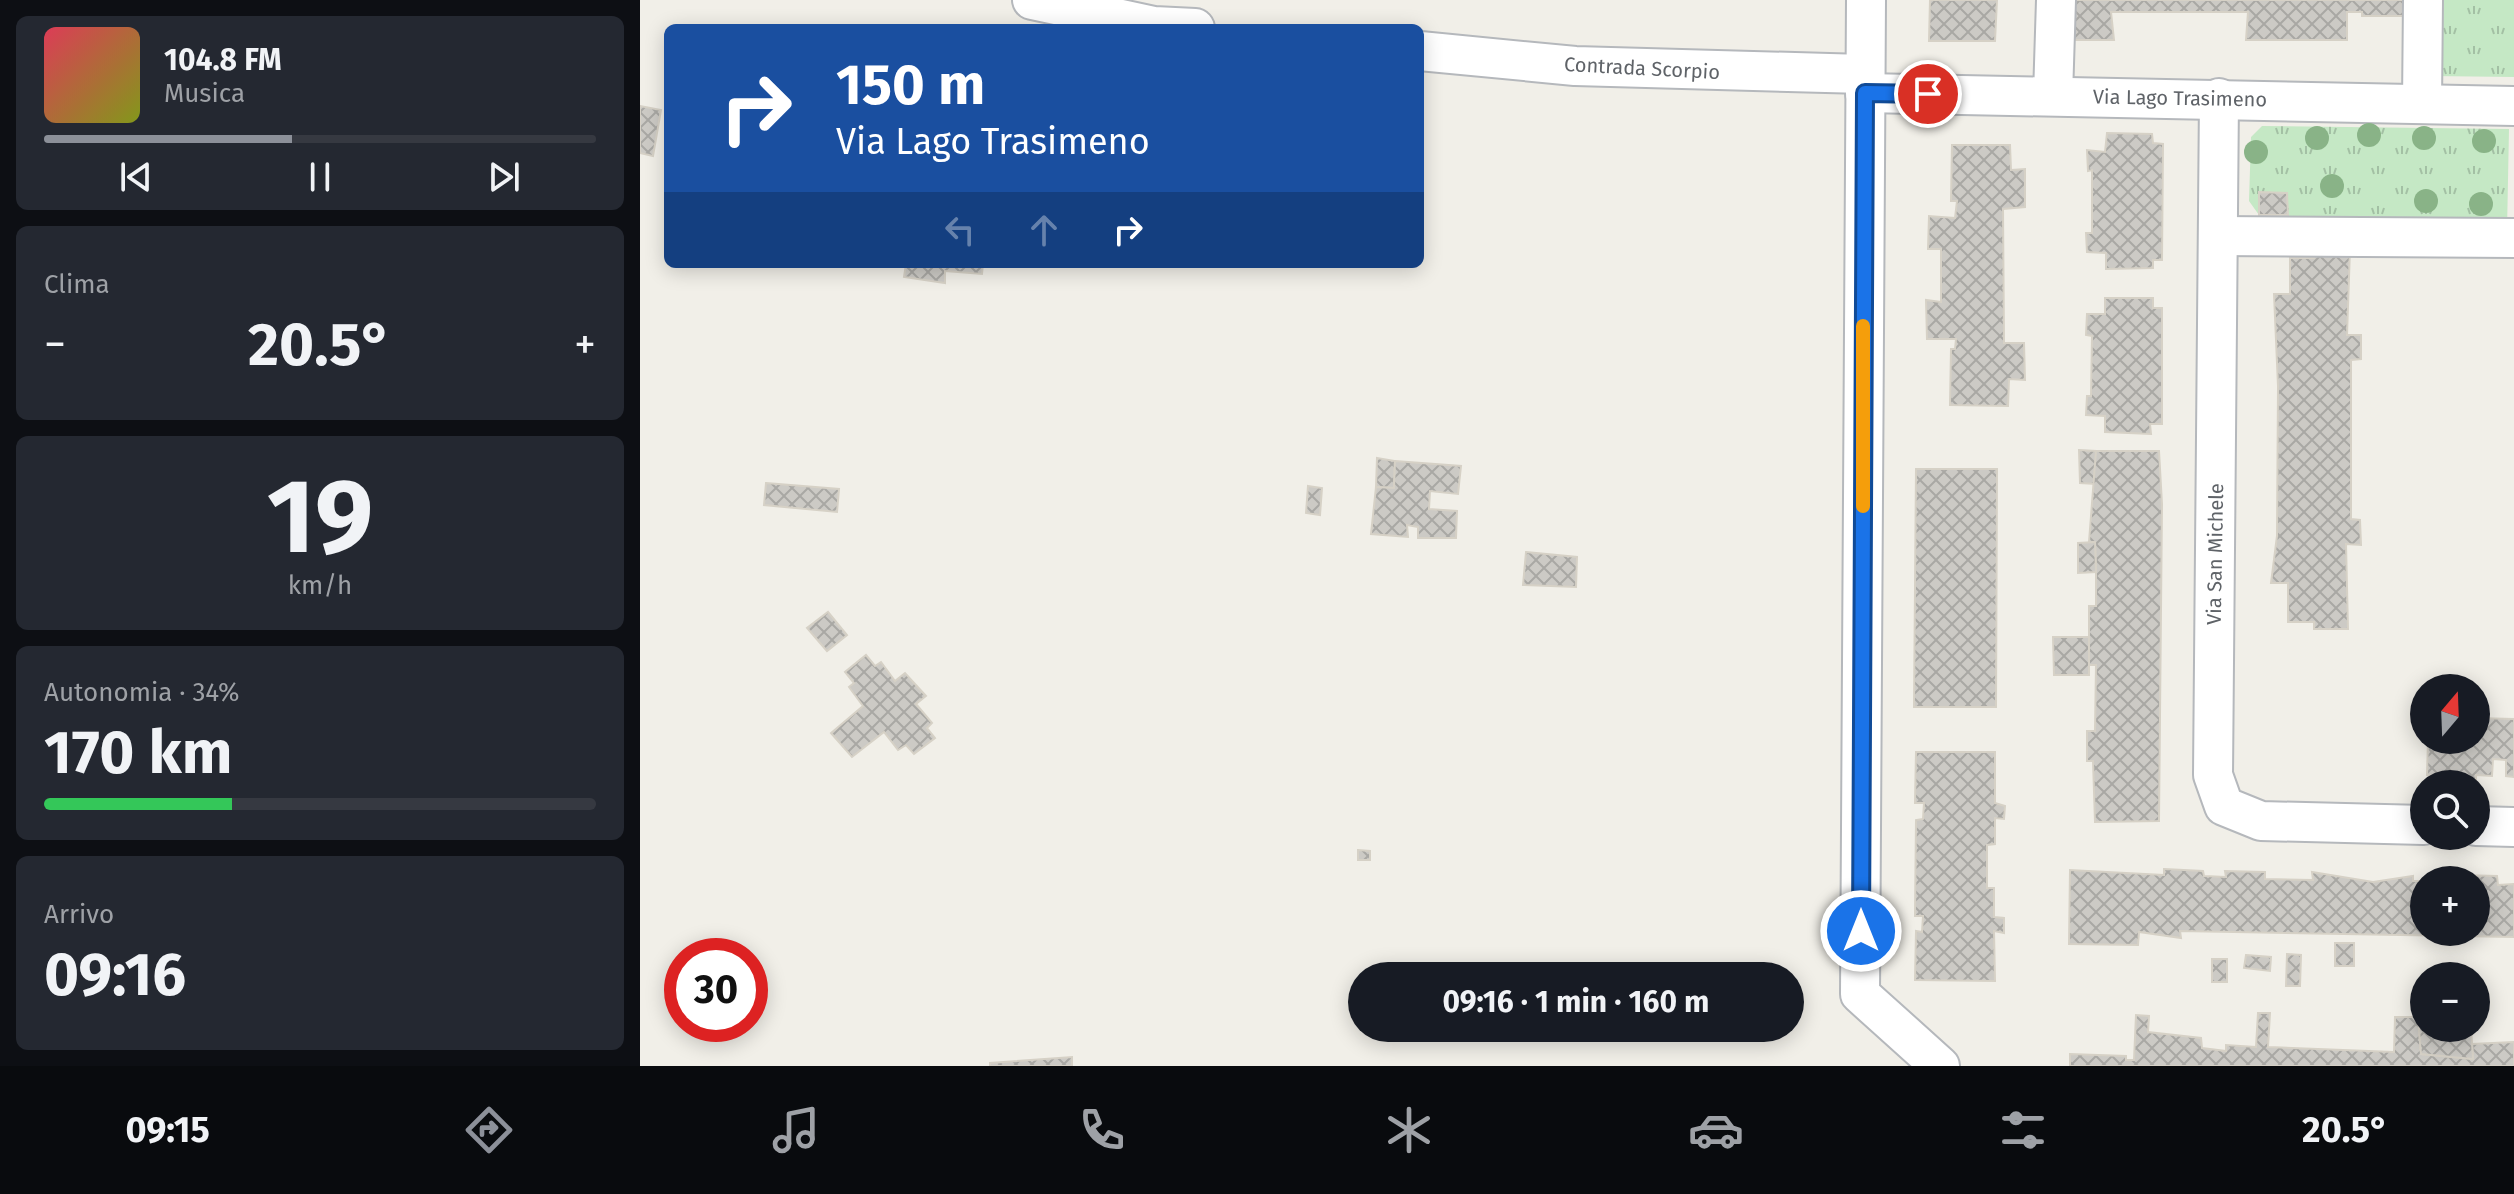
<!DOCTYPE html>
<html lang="it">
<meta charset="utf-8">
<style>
:root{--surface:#171b24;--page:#242831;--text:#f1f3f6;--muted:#9ea1a6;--line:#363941;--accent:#8c9099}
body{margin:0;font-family:"Fira Sans",sans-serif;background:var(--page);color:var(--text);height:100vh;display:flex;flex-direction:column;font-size:30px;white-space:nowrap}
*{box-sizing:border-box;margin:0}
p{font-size:26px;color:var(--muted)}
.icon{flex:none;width:44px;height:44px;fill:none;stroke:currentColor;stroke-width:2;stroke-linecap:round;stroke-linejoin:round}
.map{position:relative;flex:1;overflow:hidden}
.panel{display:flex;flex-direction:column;gap:16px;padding:16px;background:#0d0f14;width:640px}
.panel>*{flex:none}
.top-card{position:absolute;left:24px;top:24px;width:760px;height:244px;border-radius:12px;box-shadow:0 4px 20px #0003;background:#1a4fa0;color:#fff;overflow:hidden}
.needle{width:52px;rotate:19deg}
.tools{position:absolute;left:1770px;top:674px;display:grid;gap:16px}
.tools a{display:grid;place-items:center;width:80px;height:80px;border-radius:50%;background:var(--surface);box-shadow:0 4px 20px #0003;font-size:40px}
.speed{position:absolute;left:24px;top:938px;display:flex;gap:16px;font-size:40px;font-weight:700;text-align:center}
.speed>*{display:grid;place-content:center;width:104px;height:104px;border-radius:50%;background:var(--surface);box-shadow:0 4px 20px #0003;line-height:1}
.speed .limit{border:12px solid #d22;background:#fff;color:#111}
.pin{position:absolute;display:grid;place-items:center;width:68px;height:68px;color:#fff;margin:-34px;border:4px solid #fff;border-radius:50%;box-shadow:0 2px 8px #0007}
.me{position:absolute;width:88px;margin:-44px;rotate:0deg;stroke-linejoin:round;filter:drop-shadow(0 0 6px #0008)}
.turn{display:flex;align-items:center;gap:28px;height:168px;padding:0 40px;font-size:36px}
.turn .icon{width:104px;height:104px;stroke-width:2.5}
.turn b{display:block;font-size:56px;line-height:68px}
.lanes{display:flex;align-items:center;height:76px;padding:0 40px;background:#0003;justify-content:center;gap:40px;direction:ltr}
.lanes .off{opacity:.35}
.big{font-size:60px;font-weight:700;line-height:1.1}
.panel .card{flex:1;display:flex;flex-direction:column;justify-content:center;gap:12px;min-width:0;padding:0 28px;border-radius:12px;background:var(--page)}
.panel .dial{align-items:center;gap:0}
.dial b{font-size:104px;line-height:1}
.song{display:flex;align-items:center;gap:24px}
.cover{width:96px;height:96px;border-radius:12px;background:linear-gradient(135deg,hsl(350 70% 55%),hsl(70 70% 35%))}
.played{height:8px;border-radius:4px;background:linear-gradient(90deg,var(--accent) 45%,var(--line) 45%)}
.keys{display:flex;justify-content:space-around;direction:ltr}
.heat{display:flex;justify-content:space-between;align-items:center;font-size:44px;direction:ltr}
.charge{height:12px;border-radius:6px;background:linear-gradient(90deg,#34c759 34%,var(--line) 0)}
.trip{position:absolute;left:708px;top:962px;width:456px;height:80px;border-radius:40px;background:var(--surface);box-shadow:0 4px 20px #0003;font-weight:700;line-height:80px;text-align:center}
.dock{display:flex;height:128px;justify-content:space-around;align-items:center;background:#090b0e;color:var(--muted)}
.dock .icon{width:56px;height:56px}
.dock .on{color:var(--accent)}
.dock b{font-size:36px;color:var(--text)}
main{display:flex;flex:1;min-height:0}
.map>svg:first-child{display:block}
</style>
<main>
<section class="panel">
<div class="card">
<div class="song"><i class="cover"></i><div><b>104.8 FM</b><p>Musica</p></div></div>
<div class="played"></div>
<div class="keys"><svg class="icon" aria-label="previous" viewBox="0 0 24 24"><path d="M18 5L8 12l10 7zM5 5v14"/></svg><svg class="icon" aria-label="pause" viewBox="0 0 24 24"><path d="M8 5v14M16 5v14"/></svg><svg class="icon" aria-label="next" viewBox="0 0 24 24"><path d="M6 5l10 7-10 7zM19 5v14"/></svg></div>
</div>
<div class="card"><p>Clima</p>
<div class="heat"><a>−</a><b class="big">20.5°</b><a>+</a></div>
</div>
<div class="card dial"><b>19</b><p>km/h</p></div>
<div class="card"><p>Autonomia · 34%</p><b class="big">170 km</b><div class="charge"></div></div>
<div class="card"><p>Arrivo</p><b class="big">09:16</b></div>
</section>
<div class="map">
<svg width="1874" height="1066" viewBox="0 0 1874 1066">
<defs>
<pattern id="grass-tufts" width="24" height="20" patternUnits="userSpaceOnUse" patternTransform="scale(2)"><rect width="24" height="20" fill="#c5e8c5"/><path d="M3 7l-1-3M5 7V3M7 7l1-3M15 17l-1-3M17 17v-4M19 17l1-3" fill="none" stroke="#a3c0a4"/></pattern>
<pattern id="building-cross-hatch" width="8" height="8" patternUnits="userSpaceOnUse" patternTransform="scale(2)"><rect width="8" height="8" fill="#cccac5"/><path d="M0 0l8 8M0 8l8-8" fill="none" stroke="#a9a8a4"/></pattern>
</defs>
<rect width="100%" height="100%" fill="#f1efe8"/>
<g fill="url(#grass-tufts)">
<polygon points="1790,0 1874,0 1874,77 1790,76"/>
<polygon points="1622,126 1869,129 1867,231 1649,230 1647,193 1620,192 1619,215 1609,201 1611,137"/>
</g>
<g fill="url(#building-cross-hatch)" stroke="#d6d1c6" stroke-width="2">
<polygon points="1290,0 1357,0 1355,41 1289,41"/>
<polygon points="1423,0 1772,0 1772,16 1722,16 1722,12 1707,12 1707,40 1606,40 1608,12 1471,12 1474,40 1423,40"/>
<polygon points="0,106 21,110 13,156 0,153"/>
<polygon points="1467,133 1512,134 1513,143 1523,144 1522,260 1513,260 1513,268 1466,269 1466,253 1447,252 1446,233 1452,233 1452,170 1448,171 1447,150 1465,152"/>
<polygon points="1312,145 1370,145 1371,170 1385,169 1385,207 1363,209 1364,343 1384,343 1385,380 1369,379 1368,406 1310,405 1311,349 1315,349 1316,339 1287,339 1286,300 1301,302 1301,249 1288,249 1289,216 1315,218 1317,201 1311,201"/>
<polygon points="1619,192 1647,193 1648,215 1619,215"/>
<polygon points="1675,248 1710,249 1707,335 1721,335 1721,359 1711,360 1711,519 1720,520 1721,545 1706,544 1708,629 1674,629 1674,622 1648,622 1648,583 1631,583 1637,536 1638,386 1634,294 1650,294 1650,258 1674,258"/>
<polygon points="266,264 343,264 342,274 305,271 305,283 264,277"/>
<polygon points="1465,298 1513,298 1513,308 1522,308 1522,424 1510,424 1511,434 1465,432 1465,416 1446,415 1447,396 1451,396 1452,336 1446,335 1447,314 1465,314"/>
<polygon points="1439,450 1456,451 1456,484 1440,483"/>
<polygon points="1456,451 1519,451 1522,504 1519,821 1455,822 1453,761 1447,761 1447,731 1455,731 1456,665 1449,665 1449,606 1456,606 1456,572 1455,542 1449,542"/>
<polygon points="737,458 755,461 754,488 736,487"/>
<polygon points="755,461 821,466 818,494 790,491 789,509 817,511 816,538 778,538 778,527 767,525 768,537 731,534 736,487 754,488"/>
<polygon points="1276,469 1357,469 1356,707 1274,707"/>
<polygon points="126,483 199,489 197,512 124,505"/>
<polygon points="668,486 682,488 680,515 666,513"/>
<polygon points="1455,542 1456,572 1438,573 1438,543"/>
<polygon points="886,552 937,557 936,587 883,585"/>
<polygon points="188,612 207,635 187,651 167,628"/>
<polygon points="1413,637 1449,637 1449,675 1414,675"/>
<polygon points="226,655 235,666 241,662 255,681 265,673 286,696 276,704 292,723 287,728 295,738 274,754 266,745 258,750 244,732 212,757 191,733 223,706 209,687 214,683 205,672"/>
<polygon points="1836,718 1874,719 1874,777 1866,776 1866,760 1853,759 1852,776 1836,775 1836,783 1804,784 1804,776 1787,775 1788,740 1836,740"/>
<polygon points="1276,752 1355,752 1355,803 1365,806 1364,819 1355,818 1355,844 1347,845 1347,888 1354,888 1354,917 1364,918 1364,933 1354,931 1355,981 1275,980 1276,931 1282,932 1283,916 1275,916 1276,820 1283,819 1284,803 1275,803"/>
<polygon points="718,850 730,851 730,860 718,860"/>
<polygon points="1524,869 1563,871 1564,876 1586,877 1585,871 1625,872 1625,879 1673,880 1672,872 1733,882 1773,876 1773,881 1784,881 1784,932 1836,932 1836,880 1821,880 1820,875 1857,876 1858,885 1874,884 1874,937 1540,931 1541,938 1499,932 1498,945 1429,944 1430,870 1524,875"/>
<rect x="1695" y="943" width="19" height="23"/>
<polygon points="1647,954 1661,955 1660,986 1646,986"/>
<polygon points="1606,955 1631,957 1630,971 1604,968"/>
<rect x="1572" y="959" width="15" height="23"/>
<polygon points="1618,1013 1630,1013 1628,1047 1754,1052 1755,1017 1778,1017 1781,1054 1833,1059 1832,1044 1874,1042 1874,1066 1430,1066 1430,1054 1486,1056 1486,1060 1494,1060 1496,1015 1509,1016 1508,1032 1561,1038 1562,1048 1586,1051 1586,1045 1616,1047"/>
<polygon points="1778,1017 1784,1017 1784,1028 1831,1028 1833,1059 1781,1054"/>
<polygon points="432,1057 432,1066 350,1066 350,1063"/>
</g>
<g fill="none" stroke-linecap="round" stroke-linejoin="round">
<defs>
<g id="minor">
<polyline points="392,0 514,26 555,28"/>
<polyline points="1226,0 1220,994 1300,1066"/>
<polyline points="780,51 935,66 1224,74"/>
<polyline points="1225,93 1874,106"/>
<polyline points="1413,96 1416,0"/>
<polyline points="1579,98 1573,775 1584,806 1621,821 1784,825"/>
<polyline points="1782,103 1783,0"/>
<polyline points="1578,236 1874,238"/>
<polyline points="1836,826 1874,827"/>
</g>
</defs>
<use href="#minor" stroke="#b5b8bc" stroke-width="42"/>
<use href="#minor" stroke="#fff" stroke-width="38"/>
</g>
<g fill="#89b387">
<circle cx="1729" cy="135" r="12"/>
<circle cx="1677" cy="138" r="12"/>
<circle cx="1784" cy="138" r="12"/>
<circle cx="1844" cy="141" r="12"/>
<circle cx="1616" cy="152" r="12"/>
<circle cx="1692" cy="186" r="12"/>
<circle cx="1786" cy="201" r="12"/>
<circle cx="1841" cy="204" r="12"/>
</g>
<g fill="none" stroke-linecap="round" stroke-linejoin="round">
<defs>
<polyline id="route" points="1221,931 1225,93 1288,94"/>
</defs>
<use href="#route" stroke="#114b97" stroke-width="20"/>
<use href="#route" stroke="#1a73e8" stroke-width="14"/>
<polyline stroke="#f59e0b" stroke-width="14" points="1223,506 1223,326"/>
</g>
<g text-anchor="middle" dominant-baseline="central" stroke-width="8" stroke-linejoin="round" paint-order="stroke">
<g font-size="20" fill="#5f6368" stroke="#fff">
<text transform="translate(1002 68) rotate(3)">Contrada Scorpio</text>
<text transform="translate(1540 98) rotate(1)">Via Lago Trasimeno</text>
<text transform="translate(1575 554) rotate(-89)">Via San Michele</text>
</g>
</g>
</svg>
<div class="tools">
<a><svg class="needle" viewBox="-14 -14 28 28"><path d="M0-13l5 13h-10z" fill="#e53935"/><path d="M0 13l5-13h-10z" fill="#9ea1a6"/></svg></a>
<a><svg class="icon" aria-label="search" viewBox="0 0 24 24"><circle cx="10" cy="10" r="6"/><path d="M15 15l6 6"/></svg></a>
<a>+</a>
<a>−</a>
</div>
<div class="speed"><div class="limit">30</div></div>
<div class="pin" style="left:1288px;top:94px;background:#d93025"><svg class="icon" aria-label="arrive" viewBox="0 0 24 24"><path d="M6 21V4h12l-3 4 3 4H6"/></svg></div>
<svg class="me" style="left:1221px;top:931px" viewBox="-20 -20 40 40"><circle r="17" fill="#1a73e8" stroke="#fff" stroke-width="3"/><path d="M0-11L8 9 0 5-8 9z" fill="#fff"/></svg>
<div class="trip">09:16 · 1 min · 160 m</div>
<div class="top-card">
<div class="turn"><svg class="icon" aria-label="right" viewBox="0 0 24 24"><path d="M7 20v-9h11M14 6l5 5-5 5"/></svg><div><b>150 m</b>Via Lago Trasimeno</div></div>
<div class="lanes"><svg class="icon off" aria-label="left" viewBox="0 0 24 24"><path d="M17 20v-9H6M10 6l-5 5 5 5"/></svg><svg class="icon off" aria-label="ahead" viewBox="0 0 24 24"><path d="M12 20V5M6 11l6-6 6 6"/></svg><svg class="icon" aria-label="right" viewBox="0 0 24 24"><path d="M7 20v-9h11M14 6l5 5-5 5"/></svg></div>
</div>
</div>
</main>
<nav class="dock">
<b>09:15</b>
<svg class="icon on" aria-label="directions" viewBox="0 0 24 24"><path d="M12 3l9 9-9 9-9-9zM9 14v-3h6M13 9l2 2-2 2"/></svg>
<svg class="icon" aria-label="music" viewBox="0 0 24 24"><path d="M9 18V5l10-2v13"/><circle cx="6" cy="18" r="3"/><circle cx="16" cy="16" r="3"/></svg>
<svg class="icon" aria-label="phone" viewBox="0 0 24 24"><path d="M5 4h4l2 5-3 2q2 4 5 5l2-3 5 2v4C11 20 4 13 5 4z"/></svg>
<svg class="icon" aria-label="climate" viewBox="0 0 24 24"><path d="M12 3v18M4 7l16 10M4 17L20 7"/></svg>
<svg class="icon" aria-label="car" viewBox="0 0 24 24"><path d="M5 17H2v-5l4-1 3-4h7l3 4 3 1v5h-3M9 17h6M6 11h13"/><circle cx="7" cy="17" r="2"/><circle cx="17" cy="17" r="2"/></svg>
<svg class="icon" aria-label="filters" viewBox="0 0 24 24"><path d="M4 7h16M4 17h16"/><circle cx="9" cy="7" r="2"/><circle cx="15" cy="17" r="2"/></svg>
<b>20.5°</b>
</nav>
